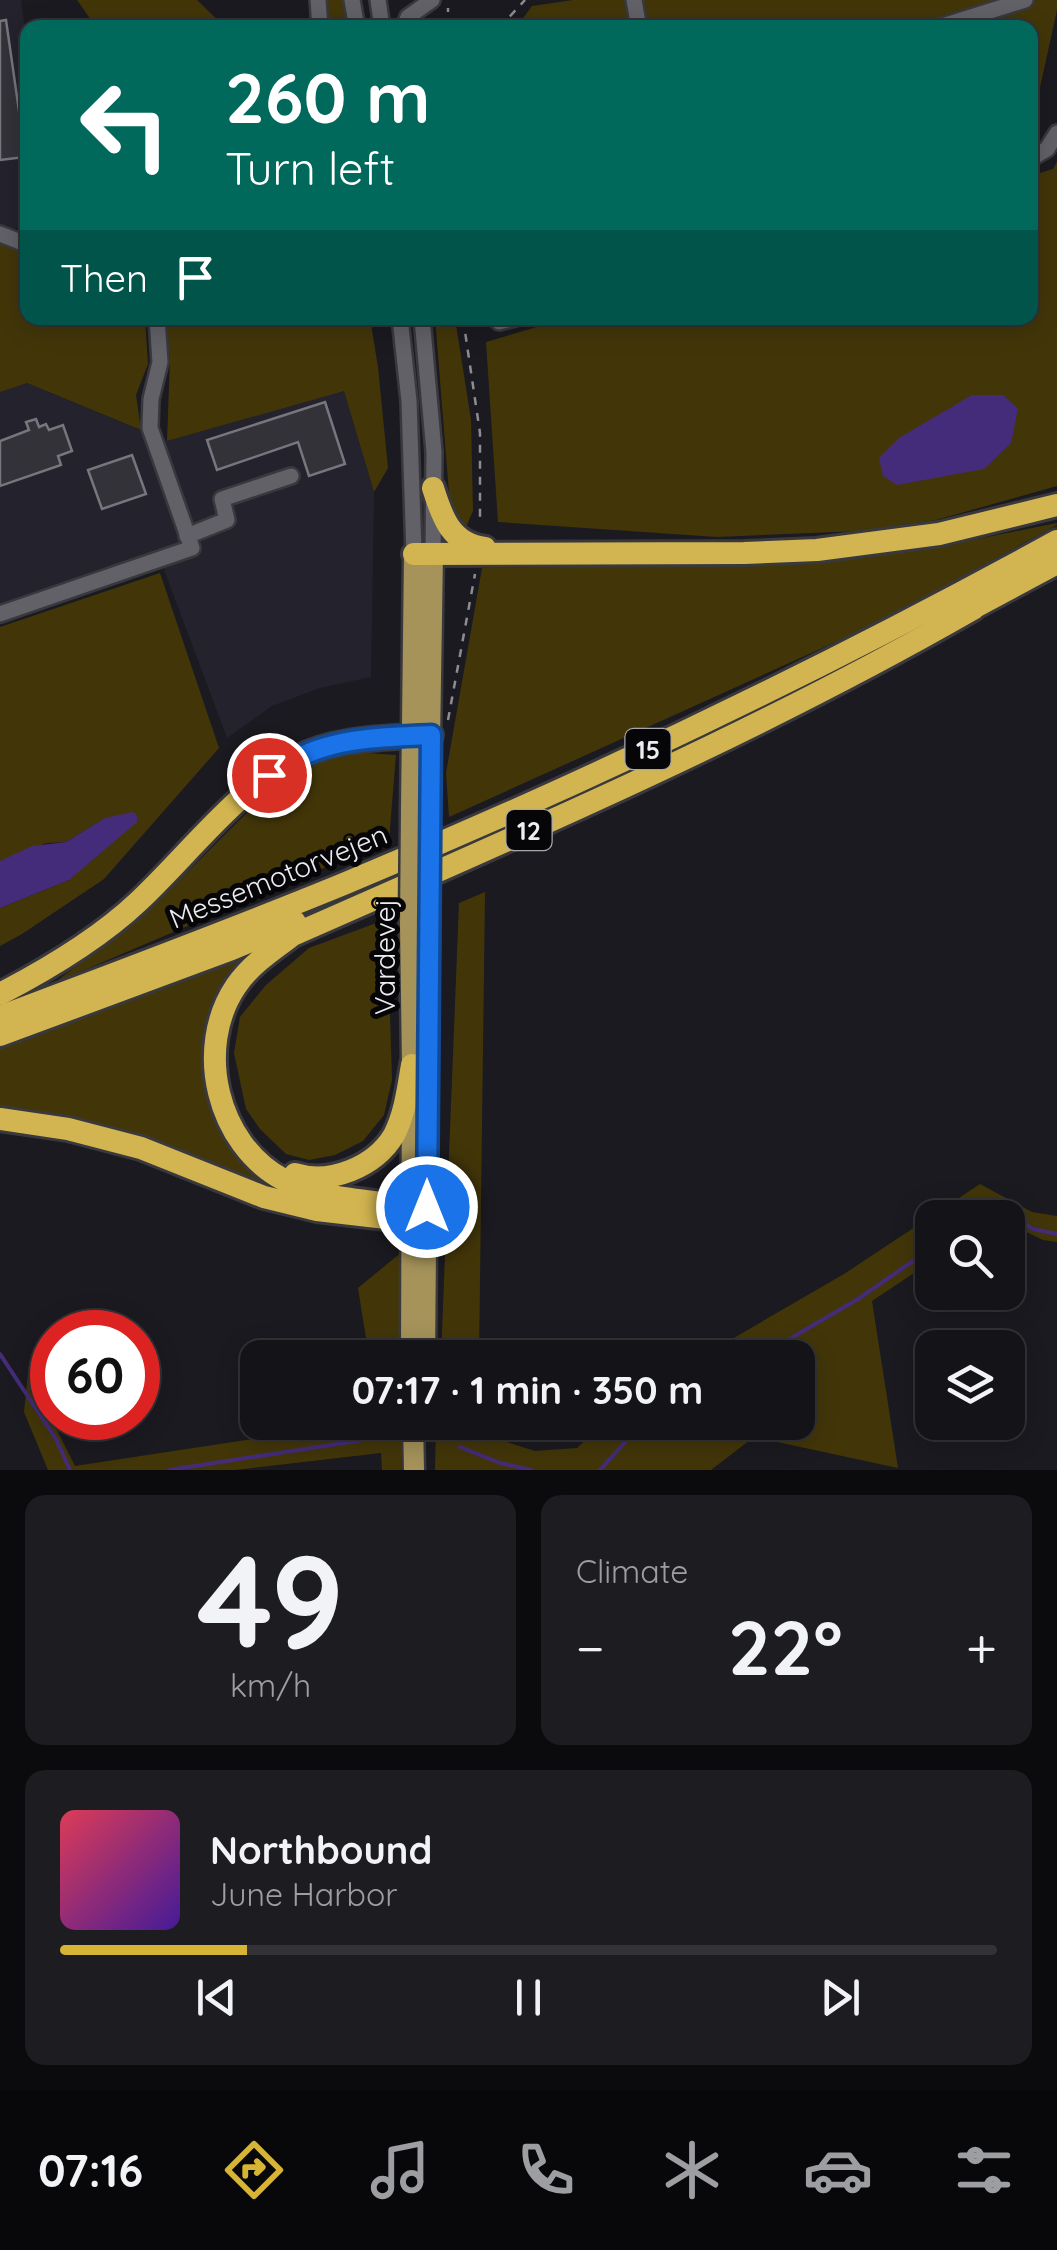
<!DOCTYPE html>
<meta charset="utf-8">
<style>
:root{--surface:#141418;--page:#1d1d21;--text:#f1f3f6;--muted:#9d9ea2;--line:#333337;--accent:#d7b434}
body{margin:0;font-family:Quicksand,sans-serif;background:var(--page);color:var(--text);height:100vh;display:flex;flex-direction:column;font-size:38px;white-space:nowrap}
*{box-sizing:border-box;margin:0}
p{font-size:32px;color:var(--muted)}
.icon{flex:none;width:55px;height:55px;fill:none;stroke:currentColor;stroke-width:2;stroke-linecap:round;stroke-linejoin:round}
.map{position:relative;height:1470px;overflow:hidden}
.side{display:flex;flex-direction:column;gap:25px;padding:25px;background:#0b0b0d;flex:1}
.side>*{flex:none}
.top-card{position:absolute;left:20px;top:20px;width:1018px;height:305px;border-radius:20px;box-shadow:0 5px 25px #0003,0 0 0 2px var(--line);background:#00695c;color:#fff;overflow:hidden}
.fabs{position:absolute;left:915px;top:1200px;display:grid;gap:20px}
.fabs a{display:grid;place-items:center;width:110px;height:110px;border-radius:20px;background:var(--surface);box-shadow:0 5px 25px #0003,0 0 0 2px var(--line);font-size:50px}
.speed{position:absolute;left:30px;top:1310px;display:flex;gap:20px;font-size:50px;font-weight:700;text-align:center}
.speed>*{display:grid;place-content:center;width:130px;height:130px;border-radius:50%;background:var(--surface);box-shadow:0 5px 25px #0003,0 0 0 2px var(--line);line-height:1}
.speed .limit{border:15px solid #d22;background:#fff;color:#111}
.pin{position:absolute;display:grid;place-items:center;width:85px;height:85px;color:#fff;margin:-42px;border:5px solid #fff;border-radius:50%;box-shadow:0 2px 10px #0007}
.me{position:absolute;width:110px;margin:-55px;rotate:0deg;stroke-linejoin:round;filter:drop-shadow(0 0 8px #0008)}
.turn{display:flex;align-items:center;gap:35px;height:210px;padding:0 40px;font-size:45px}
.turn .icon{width:130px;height:130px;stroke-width:2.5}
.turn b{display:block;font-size:70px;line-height:85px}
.then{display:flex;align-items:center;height:95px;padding:0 40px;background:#0003;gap:20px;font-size:38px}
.big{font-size:75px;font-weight:700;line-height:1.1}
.side .tile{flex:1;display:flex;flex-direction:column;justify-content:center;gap:15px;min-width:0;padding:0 35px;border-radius:20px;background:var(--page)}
.side .dial{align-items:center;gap:0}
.dial b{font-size:130px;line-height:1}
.song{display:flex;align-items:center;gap:30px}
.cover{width:120px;height:120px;border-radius:15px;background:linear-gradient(135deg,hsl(350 70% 55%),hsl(260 70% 35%))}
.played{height:10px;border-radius:5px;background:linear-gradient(90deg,var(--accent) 20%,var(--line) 20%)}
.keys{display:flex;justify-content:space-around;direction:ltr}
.heat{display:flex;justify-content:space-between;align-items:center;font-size:55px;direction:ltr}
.side .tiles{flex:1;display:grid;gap:25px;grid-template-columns:1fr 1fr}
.tile:last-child{grid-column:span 2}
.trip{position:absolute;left:240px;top:1340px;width:575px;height:100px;border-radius:20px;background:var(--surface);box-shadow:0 5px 25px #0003,0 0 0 2px var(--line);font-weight:700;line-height:100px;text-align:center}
.menu{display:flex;height:160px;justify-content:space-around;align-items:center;background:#08080a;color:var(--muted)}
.menu .icon{width:70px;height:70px}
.menu .selected{color:var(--accent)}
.menu b{font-size:45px;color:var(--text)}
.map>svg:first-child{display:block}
</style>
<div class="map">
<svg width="1057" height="1470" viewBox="0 0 1057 1470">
<rect width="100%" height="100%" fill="#1b1a20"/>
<g fill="#24222d">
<polygon points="0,0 21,0 27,45 27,228 10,229 0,224"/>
<polygon points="0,372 167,441 344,390 374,492 371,677 320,688 272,706 227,738 163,567 0,625"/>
</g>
<g fill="#423609">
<polygon points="77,0 197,0 225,27 96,27"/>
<polygon points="324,0 344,0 349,27 327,27"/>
<polygon points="573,0 1057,0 1057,10 1030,133 1030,28 516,28 532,6"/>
<polygon points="1057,162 1057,486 936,520 860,531 717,537 498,522 486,342 567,318 1030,318 1030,176 1053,169"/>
<polygon points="0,243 27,254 28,318 145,318 148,364 136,395 141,430 27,383 0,392"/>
<polygon points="166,318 370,318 378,367 388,468 374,492 344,391 167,441 170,360"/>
<polygon points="435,318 455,318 471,420 473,511 466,527 450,505"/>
<polygon points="1057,523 1057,525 871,626 449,817 446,773 482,568 799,564 932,548"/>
<polygon points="160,573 219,748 104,879 22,934 0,946 0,908 69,880 105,818 66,842 46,843 0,861 0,627"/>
<polygon points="351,752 396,755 389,840 54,983 143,916 277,783 308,765"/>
<polygon points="485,892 479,1357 441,1357 459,903"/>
<polygon points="387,919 392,1080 384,1115 363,1141 335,1155 309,1160 286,1154 260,1129 246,1109 234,1053 240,1017 266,985 309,948"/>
<path d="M246,954C237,966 224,978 218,991C192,1046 197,1119 245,1161C261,1174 280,1184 296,1196L0,1110V1048Z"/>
<polygon points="980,1184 1032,1212 1057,1216 1057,1242 1043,1240 1008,1223 1008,1218 932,1218 932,1261 872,1301 898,1468 754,1437 711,1470 435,1470 436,1423 478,1423 478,1433 535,1451 577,1448 604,1423 798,1422 798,1358 701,1357 844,1274"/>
<polygon points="403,1251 402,1357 369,1357 358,1288"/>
<polygon points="28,1373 75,1466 358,1423 402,1422 401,1470 382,1470 381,1453 235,1470 48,1470 24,1412"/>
</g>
<g fill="#442c7a">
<polygon points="972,395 1003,395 1018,409 1011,443 984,469 897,485 883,476 879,458 899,438"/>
<polygon points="133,812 137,816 137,822 69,880 0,908 0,861 32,846 66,842 105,818"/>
</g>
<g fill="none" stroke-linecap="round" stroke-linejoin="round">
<g stroke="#442c7a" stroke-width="4">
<polyline points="977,1218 995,1205 1033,1229 1057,1234"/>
<polyline points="0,1354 56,1439 70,1470"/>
<polyline points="757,1358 858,1299 932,1248"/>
<polyline points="460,1447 500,1463 531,1470"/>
<polyline points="169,1470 376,1438"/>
<polyline points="600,1470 627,1440 648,1422"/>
</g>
</g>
<g fill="#333238" stroke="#77757d" stroke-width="2.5">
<polygon points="6,20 20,118 24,117 28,142 23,143 25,157 0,160 0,21"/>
<polygon points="325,402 345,464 309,476 298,442 217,470 207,440"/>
<polygon points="36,419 39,427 46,424 49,430 63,425 72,451 58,456 61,465 0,486 0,441 29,430 26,422"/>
<polygon points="132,455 146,494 102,509 88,470"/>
</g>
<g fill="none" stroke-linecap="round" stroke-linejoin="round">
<defs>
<g id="minor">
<polyline points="318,0 320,28"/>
<polyline points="352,0 357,28"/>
<polyline points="378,0 382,28"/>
<polyline points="634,0 639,28"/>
<polyline points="404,28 408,17 432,0"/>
<polyline points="936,28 1025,0"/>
<polyline points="1030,159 1047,149 1057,133"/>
<polyline points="0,234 28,245"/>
<polyline points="400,318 409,401 414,554"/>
<polyline points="422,318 434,452 433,554"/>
<polyline points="495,318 499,322 515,318"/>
<polyline points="187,536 227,520 222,499 291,476"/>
<polyline points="0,614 192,548 150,428 151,399 160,362 157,318"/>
</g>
<g id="major">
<polyline points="429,804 433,554"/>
<polyline points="411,809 414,554"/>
<polyline points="410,925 412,1065 411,1358"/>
<polyline points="425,1358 429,921"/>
<polyline points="413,1422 414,1470"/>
</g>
<g id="highway">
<path d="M433,488C442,517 451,544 485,548"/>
<polyline points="414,554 744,553 817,550 939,534 1057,505"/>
<polyline points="960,615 1057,563"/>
<path d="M0,994C48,969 99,939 139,901C187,856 238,788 297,758C337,737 386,738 431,735"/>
<path d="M0,1017C116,973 232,930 346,883C589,782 827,667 1057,541"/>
<polyline points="0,1035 232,949 295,922"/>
<polyline points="0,1119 68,1129 141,1148 264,1197 317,1210 412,1221"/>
<path d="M295,1174C330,1185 375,1167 394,1135C405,1114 408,1088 412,1065"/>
<path d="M427,1207H411C369,1200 322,1200 284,1180C217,1145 194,1048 236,986C251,964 273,950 293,935C523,834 755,734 973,609"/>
</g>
</defs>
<use href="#minor" stroke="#39383d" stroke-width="20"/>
<use href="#major" stroke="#39383d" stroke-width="25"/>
<use href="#highway" stroke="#39383d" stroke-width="28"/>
<g stroke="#8d8c92" stroke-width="2.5" stroke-dasharray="8 8" stroke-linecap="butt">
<polyline points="448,28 448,8"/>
<polyline points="499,28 525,0"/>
<polyline points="463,318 480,433 480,522"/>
<polyline points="448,720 475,574"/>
</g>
<use href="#minor" stroke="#626168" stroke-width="15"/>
<use href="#major" stroke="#a5935a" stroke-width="20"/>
<use href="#highway" stroke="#d2b550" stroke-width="22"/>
<defs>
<g id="major-bridge">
<polyline points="429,921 429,804"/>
<polyline points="410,925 411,809"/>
</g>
</defs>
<use href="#major-bridge" stroke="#39383d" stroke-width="25" stroke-linecap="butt"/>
<use href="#major-bridge" stroke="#a5935a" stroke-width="20"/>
</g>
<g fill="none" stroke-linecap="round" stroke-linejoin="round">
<defs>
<path id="route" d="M269,775C285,765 301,755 319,749C354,737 394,737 431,735L427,1207"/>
</defs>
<use href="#route" stroke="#114b97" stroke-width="25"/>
<use href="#route" stroke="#1a73e8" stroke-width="18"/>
</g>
<g text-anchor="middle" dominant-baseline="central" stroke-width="10" stroke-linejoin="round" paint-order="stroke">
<g fill="#060608" stroke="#a8a7ab" stroke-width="2.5">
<rect x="625.5" y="729" width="45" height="40" rx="8"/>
<rect x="506.5" y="810" width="45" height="40" rx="8"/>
</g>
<g font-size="25" font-weight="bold" fill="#edecf1">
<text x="648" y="749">15</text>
<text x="529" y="830">12</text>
</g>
<g font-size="28" fill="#edecf1" stroke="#060608">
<text transform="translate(278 876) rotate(-22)">Messemotorvejen</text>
<text transform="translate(384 957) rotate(-90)">Vardevej</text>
</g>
</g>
</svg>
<div class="fabs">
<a><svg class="icon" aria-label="search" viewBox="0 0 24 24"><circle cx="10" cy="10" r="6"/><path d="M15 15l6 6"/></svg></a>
<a><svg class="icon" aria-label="layers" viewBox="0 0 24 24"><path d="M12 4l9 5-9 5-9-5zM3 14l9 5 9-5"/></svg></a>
</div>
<div class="speed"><div class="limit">60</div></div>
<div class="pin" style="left:269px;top:775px;background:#d93025"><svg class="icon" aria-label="arrive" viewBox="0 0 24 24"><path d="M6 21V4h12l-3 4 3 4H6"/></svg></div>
<svg class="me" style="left:427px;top:1207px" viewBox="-20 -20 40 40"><circle r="17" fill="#1a73e8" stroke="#fff" stroke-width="3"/><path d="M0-11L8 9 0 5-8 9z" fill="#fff"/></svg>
<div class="trip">07:17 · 1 min · 350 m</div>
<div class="top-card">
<div class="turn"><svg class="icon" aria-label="left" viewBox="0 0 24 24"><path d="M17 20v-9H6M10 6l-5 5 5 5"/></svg><div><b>260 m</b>Turn left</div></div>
<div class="then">Then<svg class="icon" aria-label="arrive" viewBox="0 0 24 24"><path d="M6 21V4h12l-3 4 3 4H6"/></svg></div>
</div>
</div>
<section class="side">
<div class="tiles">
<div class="tile dial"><b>49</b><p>km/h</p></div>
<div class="tile"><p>Climate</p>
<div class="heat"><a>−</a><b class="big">22°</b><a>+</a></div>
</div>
<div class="tile">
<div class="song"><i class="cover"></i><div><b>Northbound</b><p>June Harbor</p></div></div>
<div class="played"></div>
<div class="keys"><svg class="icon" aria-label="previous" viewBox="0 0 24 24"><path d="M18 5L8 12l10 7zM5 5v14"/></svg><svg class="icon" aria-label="pause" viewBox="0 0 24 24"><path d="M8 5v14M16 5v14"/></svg><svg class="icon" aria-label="next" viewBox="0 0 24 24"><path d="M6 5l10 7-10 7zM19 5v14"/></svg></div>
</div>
</div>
</section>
<nav class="menu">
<b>07:16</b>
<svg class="icon selected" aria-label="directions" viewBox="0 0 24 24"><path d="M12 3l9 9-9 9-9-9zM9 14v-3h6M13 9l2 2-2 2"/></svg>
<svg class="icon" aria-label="music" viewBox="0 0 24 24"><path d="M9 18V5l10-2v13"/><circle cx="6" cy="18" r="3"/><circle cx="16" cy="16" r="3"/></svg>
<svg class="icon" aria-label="phone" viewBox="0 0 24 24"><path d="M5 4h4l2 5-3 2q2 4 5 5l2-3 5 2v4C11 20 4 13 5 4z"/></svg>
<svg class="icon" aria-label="climate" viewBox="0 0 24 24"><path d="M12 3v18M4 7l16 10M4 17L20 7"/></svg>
<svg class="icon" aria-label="car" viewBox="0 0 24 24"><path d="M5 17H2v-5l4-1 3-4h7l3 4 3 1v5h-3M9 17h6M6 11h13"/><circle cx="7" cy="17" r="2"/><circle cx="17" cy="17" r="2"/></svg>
<svg class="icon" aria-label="filters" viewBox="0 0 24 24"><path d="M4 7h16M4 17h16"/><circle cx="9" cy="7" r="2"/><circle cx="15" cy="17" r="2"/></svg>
</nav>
